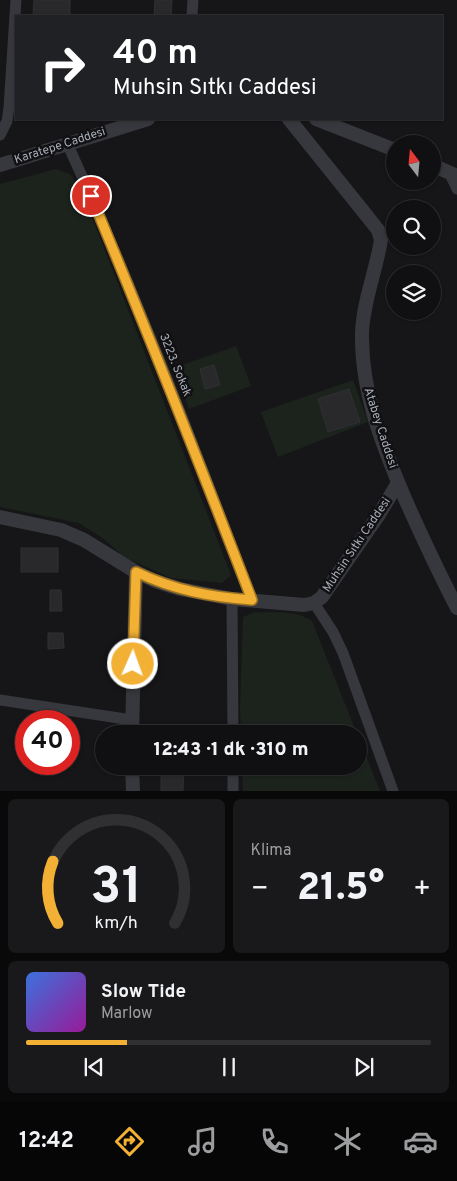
<!DOCTYPE html>
<html lang="tr">
<meta charset="utf-8">
<style>
:root{--surface:#101012;--page:#19191b;--text:#f1f3f6;--muted:#9c9d9f;--line:#303032;--accent:#f2b134}
body{margin:0;font-family:Overpass,sans-serif;background:var(--page);color:var(--text);height:100vh;display:flex;flex-direction:column;font-size:19px;white-space:nowrap}
*{box-sizing:border-box;margin:0}
p{font-size:16px;color:var(--muted)}
.icon{flex:none;width:28px;height:28px;fill:none;stroke:currentColor;stroke-width:2;stroke-linecap:round;stroke-linejoin:round}
.map{position:relative;height:791px;overflow:hidden}
.details{display:flex;flex-direction:column;gap:8px;padding:8px;background:#09090a;flex:1}
.details>*{flex:none}
.guide{position:absolute;left:15px;top:15px;width:428px;height:105px;border-radius:0px;box-shadow:0 1px 4px #0004,0 0 0 1px var(--line);background:#202124;color:#fff;overflow:hidden}
.needle{width:32px;rotate:344deg}
.fabs{position:absolute;left:386px;top:135px;display:grid;gap:10px}
.fabs a{display:grid;place-items:center;width:55px;height:55px;border-radius:50%;background:var(--surface);box-shadow:0 1px 4px #0004,0 0 0 1px var(--line);font-size:25px}
.speed{position:absolute;left:15px;top:710px;display:flex;gap:10px;font-size:25px;font-weight:700;text-align:center}
.speed>*{display:grid;place-content:center;width:65px;height:65px;border-radius:50%;background:var(--surface);box-shadow:0 1px 4px #0004,0 0 0 1px var(--line);line-height:1}
.speed .limit{border:8px solid #d22;background:#fff;color:#111}
.pin{position:absolute;display:grid;place-items:center;width:42px;height:42px;color:#fff;margin:-21px;border:2px solid #fff;border-radius:50%;box-shadow:0 1px 5px #0007}
.me{position:absolute;width:55px;margin:-28px;rotate:2deg;stroke-linejoin:round;filter:drop-shadow(0 0 4px #0008)}
.turn{display:flex;align-items:center;gap:18px;height:105px;padding:0 15px;font-size:22px}
.turn .icon{width:65px;height:65px;stroke-width:2.5}
.turn b{display:block;font-size:35px;line-height:42px}
.big{font-size:38px;font-weight:800;line-height:1.1}
.details .card{flex:1;display:flex;flex-direction:column;justify-content:center;gap:8px;min-width:0;padding:0 18px;border-radius:8px;background:var(--page)}
.details .dial{align-items:center;gap:0}
.dial svg{height:130px;overflow:visible;fill:none;stroke:var(--line);stroke-width:7;stroke-linecap:round;text-anchor:middle}
.dial text{fill:var(--text);stroke:none}
.song{display:flex;align-items:center;gap:15px}
.cover{width:60px;height:60px;border-radius:8px;background:linear-gradient(135deg,hsl(220 70% 55%),hsl(300 70% 35%))}
.played{height:5px;border-radius:2px;background:linear-gradient(90deg,var(--accent) 25%,var(--line) 25%)}
.keys{display:flex;justify-content:space-around;direction:ltr}
.heat{display:flex;justify-content:space-between;align-items:center;font-size:28px;direction:ltr}
.details .tiles{flex:1;display:grid;gap:8px;grid-template-columns:1fr 1fr}
.card:last-child{grid-column:span 2}
.trip{position:absolute;left:95px;top:725px;width:272px;height:50px;border-radius:25px;background:var(--surface);box-shadow:0 1px 4px #0004,0 0 0 1px var(--line);font-weight:800;line-height:50px;text-align:center}
.dock{display:flex;height:80px;justify-content:space-around;align-items:center;background:#060607;color:var(--muted)}
.dock .icon{width:35px;height:35px}
.dock .on{color:var(--accent)}
.dock b{font-size:22px;color:var(--text)}
.map>svg:first-child{display:block}
</style>
<div class="map">
<svg width="457" height="791" viewBox="0 0 457 791">
<rect width="100%" height="100%" fill="#161618"/>
<g fill="#1c231d">
<polygon points="56,169 70,174 81,189 231,575 222,583 171,578 124,557 104,539 79,523 0,507 0,184"/>
<polygon points="236,346 251,386 189,409 174,368"/>
<polygon points="353,380 368,422 278,457 261,412"/>
<path d="M255,612C273,613 297,610 312,621L357,734H241L240,709L243,617Z"/>
<polygon points="359,738 380,791 243,791 242,766 359,766"/>
</g>
<g fill="#29292c" stroke="#303034">
<polygon points="34,0 70,0 70,16 33,16"/>
<polygon points="155,0 172,0 171,16 154,16"/>
<polygon points="214,365 220,385 205,389 200,369"/>
<polygon points="349,389 360,422 328,432 318,399"/>
<rect x="21" y="548" width="37" height="24"/>
<polygon points="50,590 61,590 62,611 50,611"/>
<polygon points="48,633 63,633 64,648 48,649"/>
<polygon points="161,766 184,766 183,791 161,791"/>
</g>
<g fill="none" stroke-linecap="round" stroke-linejoin="round">
<g stroke="#37383d" stroke-width="11">
<polyline points="192,16 193,0"/>
<polyline points="0,135 7,121 9,108 16,0"/>
<path d="M67,143C135,292 194,446 252,600"/>
<polyline points="449,172 457,189"/>
<polyline points="232,599 233,734"/>
<polyline points="314,603 333,632 343,653 393,791"/>
<polyline points="0,700 132,720"/>
<polyline points="233,766 233,791"/>
</g>
<g stroke="#37383d" stroke-width="14">
<path d="M289,119L367,216L378,230L381,240C376,271 363,302 362,333C361,393 383,447 406,501C422,537 439,573 457,608"/>
<polyline points="316,119 395,150"/>
<polyline points="0,165 148,119"/>
<polyline points="432,165 457,176"/>
<polyline points="0,517 61,530 84,540 136,572 155,581 180,589 232,599 304,605 314,603 322,597 378,516 398,483"/>
<polyline points="132,734 136,572"/>
<polyline points="132,766 133,791"/>
</g>
</g>
<g fill="none" stroke-linecap="round" stroke-linejoin="round">
<defs>
<path id="route" d="M91,196C147,330 200,465 252,600C210,597 174,590 136,572L133,664"/>
</defs>
<use href="#route" stroke="#9d7322" stroke-width="12"/>
<use href="#route" stroke="#f2b134" stroke-width="9"/>
</g>
<g text-anchor="middle" dominant-baseline="central" stroke-width="5" stroke-linejoin="round" paint-order="stroke">
<g font-size="12" fill="#a8adb8" stroke="#111113">
<text transform="translate(60 146) rotate(-18)">Karatepe Caddesi</text>
<text transform="translate(175 365) rotate(68)">3223. Sokak</text>
<text transform="translate(380 428) rotate(72)">Atabey Caddesi</text>
<text transform="translate(357 545) rotate(-56)">Muhsin Sıtkı Caddesi</text>
</g>
</g>
</svg>
<div class="fabs">
<a><svg class="needle" viewBox="-14 -14 28 28"><path d="M0-13l5 13h-10z" fill="#e53935"/><path d="M0 13l5-13h-10z" fill="#9c9d9f"/></svg></a>
<a><svg class="icon" aria-label="search" viewBox="0 0 24 24"><circle cx="10" cy="10" r="6"/><path d="M15 15l6 6"/></svg></a>
<a><svg class="icon" aria-label="layers" viewBox="0 0 24 24"><path d="M12 4l9 5-9 5-9-5zM3 14l9 5 9-5"/></svg></a>
</div>
<div class="speed"><div class="limit">40</div></div>
<div class="pin" style="left:91px;top:196px;background:#d93025"><svg class="icon" aria-label="arrive" viewBox="0 0 24 24"><path d="M6 21V4h12l-3 4 3 4H6"/></svg></div>
<svg class="me" style="left:133px;top:664px" viewBox="-20 -20 40 40"><circle r="17" fill="#f2b134" stroke="#fff" stroke-width="3"/><path d="M0-11L8 9 0 5-8 9z" fill="#fff"/></svg>
<div class="trip">12:43 · 1 dk · 310 m</div>
<div class="guide">
<div class="turn"><svg class="icon" aria-label="right" viewBox="0 0 24 24"><path d="M7 20v-9h11M14 6l5 5-5 5"/></svg><div><b>40 m</b>Muhsin Sıtkı Caddesi</div></div>
</div>
</div>
<section class="details">
<div class="tiles">
<div class="card dial"><svg viewBox="0 0 100 80">
<path d="M14 69A42 42 0 1 1 86 69"/>
<path d="M14 69A42 42 0 0 1 11 31" stroke="#f2b134"/>
<text x="50" y="56" font-size="32" font-weight="700">31</text>
<text x="50" y="72" font-size="11">km/h</text>
</svg></div>
<div class="card"><p>Klima</p>
<div class="heat"><a>−</a><b class="big">21.5°</b><a>+</a></div>
</div>
<div class="card">
<div class="song"><i class="cover"></i><div><b>Slow Tide</b><p>Marlow</p></div></div>
<div class="played"></div>
<div class="keys"><svg class="icon" aria-label="previous" viewBox="0 0 24 24"><path d="M18 5L8 12l10 7zM5 5v14"/></svg><svg class="icon" aria-label="pause" viewBox="0 0 24 24"><path d="M8 5v14M16 5v14"/></svg><svg class="icon" aria-label="next" viewBox="0 0 24 24"><path d="M6 5l10 7-10 7zM19 5v14"/></svg></div>
</div>
</div>
</section>
<nav class="dock">
<b>12:42</b>
<svg class="icon on" aria-label="directions" viewBox="0 0 24 24"><path d="M12 3l9 9-9 9-9-9zM9 14v-3h6M13 9l2 2-2 2"/></svg>
<svg class="icon" aria-label="music" viewBox="0 0 24 24"><path d="M9 18V5l10-2v13"/><circle cx="6" cy="18" r="3"/><circle cx="16" cy="16" r="3"/></svg>
<svg class="icon" aria-label="phone" viewBox="0 0 24 24"><path d="M5 4h4l2 5-3 2q2 4 5 5l2-3 5 2v4C11 20 4 13 5 4z"/></svg>
<svg class="icon" aria-label="climate" viewBox="0 0 24 24"><path d="M12 3v18M4 7l16 10M4 17L20 7"/></svg>
<svg class="icon" aria-label="car" viewBox="0 0 24 24"><path d="M5 17H2v-5l4-1 3-4h7l3 4 3 1v5h-3M9 17h6M6 11h13"/><circle cx="7" cy="17" r="2"/><circle cx="17" cy="17" r="2"/></svg>
</nav>
